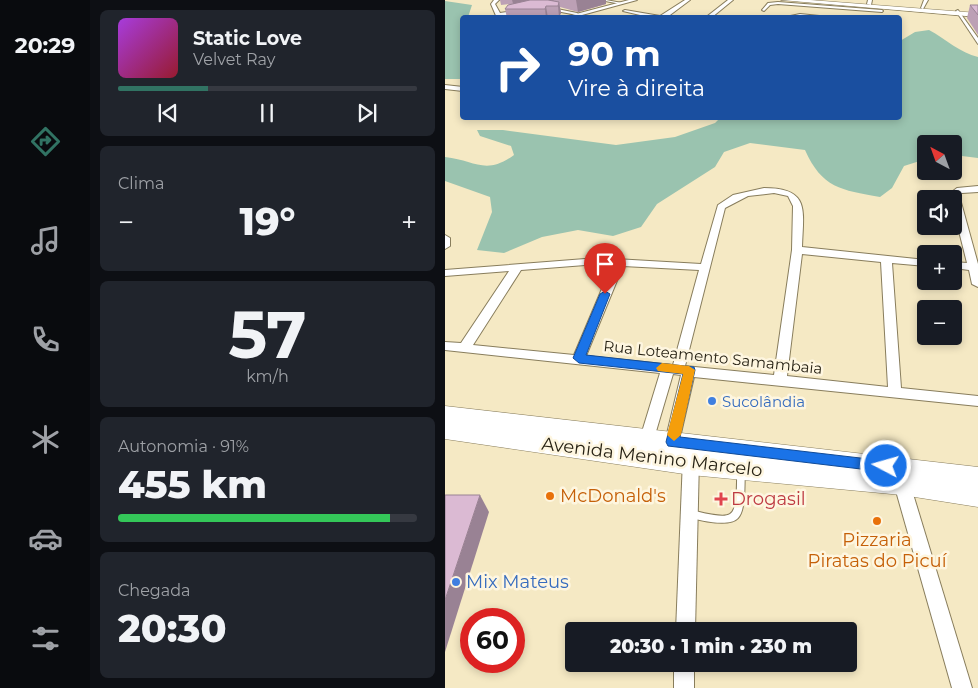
<!DOCTYPE html>
<html lang="pt">
<meta charset="utf-8">
<style>
:root{--surface:#171b24;--page:#20242c;--text:#f1f3f6;--muted:#9ea1a6;--line:#363941;--accent:#317363}
body{margin:0;font-family:Montserrat,sans-serif;background:var(--page);color:var(--text);height:100vh;display:flex;flex-direction:column;font-size:19px;white-space:nowrap}
*{box-sizing:border-box;margin:0}
p{font-size:16px;color:var(--muted)}
.icon{flex:none;width:28px;height:28px;fill:none;stroke:currentColor;stroke-width:2;stroke-linecap:round;stroke-linejoin:round}
.map{position:relative;flex:1;overflow:hidden}
.sheet{display:flex;flex-direction:column;gap:10px;padding:10px;background:#0d0f14;width:355px}
.sheet>*{flex:none}
.banner{position:absolute;left:15px;top:15px;width:442px;height:105px;border-radius:5px;box-shadow:0 2px 8px #0003;background:#1a4fa0;color:#fff;overflow:hidden}
.needle{width:32px;rotate:319deg}
.controls{position:absolute;left:472px;top:135px;display:grid;gap:10px}
.controls a{display:grid;place-items:center;width:45px;height:45px;border-radius:5px;background:var(--surface);box-shadow:0 2px 8px #0003;font-size:25px}
.speed{position:absolute;left:15px;top:608px;display:flex;gap:10px;font-size:25px;font-weight:700;text-align:center}
.speed>*{display:grid;place-content:center;width:65px;height:65px;border-radius:50%;background:var(--surface);box-shadow:0 2px 8px #0003;line-height:1}
.speed .limit{border:8px solid #d22;background:#fff;color:#111}
.pin{position:absolute;display:grid;place-items:center;width:42px;height:42px;color:#fff;margin:-51px -21px;border-radius:50% 50% 50% 0;rotate:-45deg;box-shadow:0 0 5px #0007}
.pin .icon{rotate:45deg}
.me{position:absolute;width:55px;margin:-28px;rotate:276deg;stroke-linejoin:round;filter:drop-shadow(0 0 4px #0008)}
.turn{display:flex;align-items:center;gap:18px;height:105px;padding:0 25px;font-size:22px}
.turn .icon{width:65px;height:65px;stroke-width:2.5}
.turn b{display:block;font-size:35px;line-height:42px}
.big{font-size:38px;font-weight:800;line-height:1.1}
.sheet .widget{flex:1;display:flex;flex-direction:column;justify-content:center;gap:8px;min-width:0;padding:0 18px;border-radius:8px;background:var(--page)}
.sheet .dial{align-items:center;gap:0}
.dial b{font-size:65px;line-height:1}
.song{display:flex;align-items:center;gap:15px}
.cover{width:60px;height:60px;border-radius:8px;background:linear-gradient(135deg,hsl(280 70% 55%),hsl(350 70% 35%))}
.played{height:5px;border-radius:2px;background:linear-gradient(90deg,var(--accent) 30%,var(--line) 30%)}
.keys{display:flex;justify-content:space-around;direction:ltr}
.heat{display:flex;justify-content:space-between;align-items:center;font-size:28px;direction:ltr}
.charge{height:8px;border-radius:4px;background:linear-gradient(90deg,#34c759 91%,var(--line) 0)}
.trip{position:absolute;left:120px;top:622px;width:292px;height:50px;border-radius:5px;background:var(--surface);box-shadow:0 2px 8px #0003;font-weight:800;line-height:50px;text-align:center}
main{display:flex;flex:1;min-height:0}
.dock{display:flex;flex-direction:column;width:90px;justify-content:space-around;align-items:center;background:#090b0e;color:var(--muted)}
.dock .icon{width:35px;height:35px}
.dock .active{color:var(--accent)}
.dock b{font-size:22px;color:var(--text)}
.map>svg:first-child{display:block}
</style>
<main>
<nav class="dock">
<b>20:29</b>
<svg class="icon active" aria-label="directions" viewBox="0 0 24 24"><path d="M12 3l9 9-9 9-9-9zM9 14v-3h6M13 9l2 2-2 2"/></svg>
<svg class="icon" aria-label="music" viewBox="0 0 24 24"><path d="M9 18V5l10-2v13"/><circle cx="6" cy="18" r="3"/><circle cx="16" cy="16" r="3"/></svg>
<svg class="icon" aria-label="phone" viewBox="0 0 24 24"><path d="M5 4h4l2 5-3 2q2 4 5 5l2-3 5 2v4C11 20 4 13 5 4z"/></svg>
<svg class="icon" aria-label="climate" viewBox="0 0 24 24"><path d="M12 3v18M4 7l16 10M4 17L20 7"/></svg>
<svg class="icon" aria-label="car" viewBox="0 0 24 24"><path d="M5 17H2v-5l4-1 3-4h7l3 4 3 1v5h-3M9 17h6M6 11h13"/><circle cx="7" cy="17" r="2"/><circle cx="17" cy="17" r="2"/></svg>
<svg class="icon" aria-label="filters" viewBox="0 0 24 24"><path d="M4 7h16M4 17h16"/><circle cx="9" cy="7" r="2"/><circle cx="15" cy="17" r="2"/></svg>
</nav>
<section class="sheet">
<div class="widget">
<div class="song"><i class="cover"></i><div><b>Static Love</b><p>Velvet Ray</p></div></div>
<div class="played"></div>
<div class="keys"><svg class="icon" aria-label="previous" viewBox="0 0 24 24"><path d="M18 5L8 12l10 7zM5 5v14"/></svg><svg class="icon" aria-label="pause" viewBox="0 0 24 24"><path d="M8 5v14M16 5v14"/></svg><svg class="icon" aria-label="next" viewBox="0 0 24 24"><path d="M6 5l10 7-10 7zM19 5v14"/></svg></div>
</div>
<div class="widget"><p>Clima</p>
<div class="heat"><a>−</a><b class="big">19°</b><a>+</a></div>
</div>
<div class="widget dial"><b>57</b><p>km/h</p></div>
<div class="widget"><p>Autonomia · 91%</p><b class="big">455 km</b><div class="charge"></div></div>
<div class="widget"><p>Chegada</p><b class="big">20:30</b></div>
</section>
<div class="map">
<svg width="533" height="688" viewBox="0 0 533 688">
<rect width="100%" height="100%" fill="#f5e9c4"/>
<g fill="#9ac3af">
<polygon points="0,1 27,5 23,17 18,18 17,79 0,79"/>
<path d="M484,30C501,39 515,53 533,57V158L509,155V144H481V159L459,166L447,188L435,197C396,190 377,188 360,150L305,143L279,152L270,167L212,204L196,227L168,236L133,230L97,237L59,253L32,250L47,212L45,197L0,181V157C30,160 40,176 69,155L66,146L35,136L32,130H58L171,145L230,137L270,123L275,118H455V41L470,32Z"/>
</g>
<g fill="none" stroke-linecap="round" stroke-linejoin="round">
<defs>
<g id="lane">
<polygon points="155,0 161,0 177,3 176,4"/>
<polygon points="333,2 437,10 438,11 437,12 333,4 325,5 319,11 317,10 323,3"/>
<polygon points="107,8 132,13 133,14 132,15 106,10"/>
<polygon points="355,14 384,17 385,18 355,16 336,18"/>
<path d="M296,469L299,470L300,472C299,484 301,510 293,518C284,528 254,520 243,517L242,514L243,511L246,510C255,512 278,519 285,514C293,510 292,481 292,472L293,470Z"/>
</g>
<g id="street">
<polygon points="49,0 54,0 50,4 55,13 76,10 78,11 52,18 46,4"/>
<polygon points="184,0 192,0 126,18 116,18"/>
<polygon points="240,0 245,0 221,18 208,18 178,11 180,10 215,16"/>
<polygon points="283,0 288,0 266,18 260,18"/>
<polygon points="423,0 427,0 426,5 422,4"/>
<polygon points="479,0 483,0 478,9 476,8"/>
<polygon points="513,10 533,38 533,44 511,11"/>
<polygon points="0,85 18,87 18,91 0,89"/>
<polygon points="533,186 533,192 517,193 514,195 533,264 533,287 527,284 524,270 509,268 509,262 522,263 509,211 509,199 506,199 504,194 512,188"/>
<path d="M319,188C366,188 358,211 357,247L481,260V266L447,263L456,388L533,396V406L249,377L234,442L232,446L227,448L222,446L220,442L236,375L228,374L207,445L205,449L200,451L195,449L193,445L215,373L0,350V342L16,343L64,271L0,276V270L153,258L256,264L273,205L288,195ZM329,193L343,196L348,206L347,250L329,375L240,366L280,208L303,196ZM357,254L436,262L443,387L342,376ZM153,264L167,265L129,355L28,345L76,270ZM178,266L254,270L228,365L141,356Z"/>
<polygon points="0,235 5,238 5,246 0,249"/>
<polygon points="246,453 251,455 254,459 250,631 231,631 238,459 241,455"/>
<polygon points="457,477 463,479 465,484 527,688 507,688 449,484 451,479"/>
<rect x="229" y="664" width="20" height="24"/>
</g>
<polygon id="secondary" points="336,0 365,0 533,13 533,17"/>
<polygon id="primary" points="0,406 533,467 533,507 457,495 246,475 0,439"/>
</defs>
<use href="#lane" stroke="#887d5c" stroke-width="2"/>
<use href="#street" stroke="#887d5c" stroke-width="2"/>
<use href="#secondary" stroke="#887d5c" stroke-width="1"/>
<use href="#primary" stroke="#887d5c" stroke-width="1"/>
<use href="#lane" fill="#fff" fill-rule="evenodd"/>
<use href="#street" fill="#fff" fill-rule="evenodd"/>
<use href="#secondary" fill="#fff" fill-rule="evenodd"/>
<use href="#primary" fill="#fff" fill-rule="evenodd"/>
</g>
<g fill="#bca0b5">
<polygon points="55,0 161,0 161,4 133,12 115,7 116,13 114,17 62,18 60,9 65,4 56,5"/>
<polygon points="525,5 533,5 533,35 522,18"/>
</g>
<g fill="#998294">
<polygon points="67,0 108,0 109,1 69,7"/>
<polygon points="131,0 161,0 161,4 133,12"/>
<polygon points="114,2 116,13 114,17 113,6"/>
<polygon points="101,6 103,18 101,18 100,9"/>
<polygon points="35,495 44,512 0,652 0,600"/>
</g>
<g fill="#dbbad3" stroke="#998294">
<polygon points="85,0 103,0 114,2 113,6 101,6 100,9 60,9 63,5"/>
<polygon points="525,5 533,5 533,15"/>
<polygon points="0,495 35,495 0,600"/>
</g>
<polygon fill="#1a73e8" stroke="#114b97" points="160,291 165,294 141,355 249,367 250,370 235,437 441,461 446,462 448,466 446,471 441,472 223,446 221,442 238,374 134,363 128,358 155,294"/>
<polygon fill="#f59e0b" points="217,363 244,366 250,370 236,435 229,441 222,435 238,374 213,371 211,368"/>
<g fill="#3f7fe0" stroke="#fef6e0" stroke-width="2">
<circle cx="267" cy="401" r="5"/>
<circle cx="11" cy="582" r="5"/>
</g>
<g fill="#e8710a" stroke="#fef6e0" stroke-width="2">
<circle cx="105" cy="496" r="5"/>
<circle cx="432" cy="521" r="5"/>
</g>
<path fill="#e0444e" stroke="#fef6e0" stroke-width="2" d="M273.5 491.5h5v5h5v5h-5v5h-5v-5h-5v-5h5z"/>
<g text-anchor="middle" dominant-baseline="central" stroke-width="5" stroke-linejoin="round" paint-order="stroke">
<g font-size="15" fill="#282315" stroke="#fef6e0">
<text transform="translate(268 357) rotate(6)">Rua Loteamento Samambaia</text>
</g>
<g font-size="15" fill="#366cbe" stroke="#fef6e0" text-anchor="start">
<text x="277" y="401">Sucolândia</text>
</g>
<g font-size="18" fill="#282315" stroke="#fef6e0">
<text transform="translate(207 457) rotate(7)">Avenida Menino Marcelo</text>
</g>
<g font-size="18" fill="#c56008" stroke="#fef6e0" text-anchor="start">
<text x="115" y="496">McDonald's</text>
<text x="432" y="540" text-anchor="middle">Pizzaria<tspan x="432" dy="21">Piratas do Picuí</tspan></text>
</g>
<g font-size="18" fill="#be3a42" stroke="#fef6e0" text-anchor="start">
<text x="286" y="499">Drogasil</text>
</g>
<g font-size="18" fill="#366cbe" stroke="#fef6e0" text-anchor="start">
<text x="21" y="582">Mix Mateus</text>
</g>
</g>
</svg>
<div class="controls">
<a><svg class="needle" viewBox="-14 -14 28 28"><path d="M0-13l5 13h-10z" fill="#e53935"/><path d="M0 13l5-13h-10z" fill="#9ea1a6"/></svg></a>
<a><svg class="icon" aria-label="sound" viewBox="0 0 24 24"><path d="M4 9h4l5-4v14l-5-4H4zM17 9q2 3 0 6"/></svg></a>
<a>+</a>
<a>−</a>
</div>
<div class="speed"><div class="limit">60</div></div>
<div class="pin" style="left:160px;top:294px;background:#d93025"><svg class="icon" aria-label="arrive" viewBox="0 0 24 24"><path d="M6 21V4h12l-3 4 3 4H6"/></svg></div>
<svg class="me" style="left:441px;top:466px" viewBox="-20 -20 40 40"><circle r="17" fill="#1a73e8" stroke="#fff" stroke-width="3"/><path d="M0-11L8 9 0 5-8 9z" fill="#fff"/></svg>
<div class="trip">20:30 · 1 min · 230 m</div>
<div class="banner">
<div class="turn"><svg class="icon" aria-label="right" viewBox="0 0 24 24"><path d="M7 20v-9h11M14 6l5 5-5 5"/></svg><div><b>90 m</b>Vire à direita</div></div>
</div>
</div>
</main>
